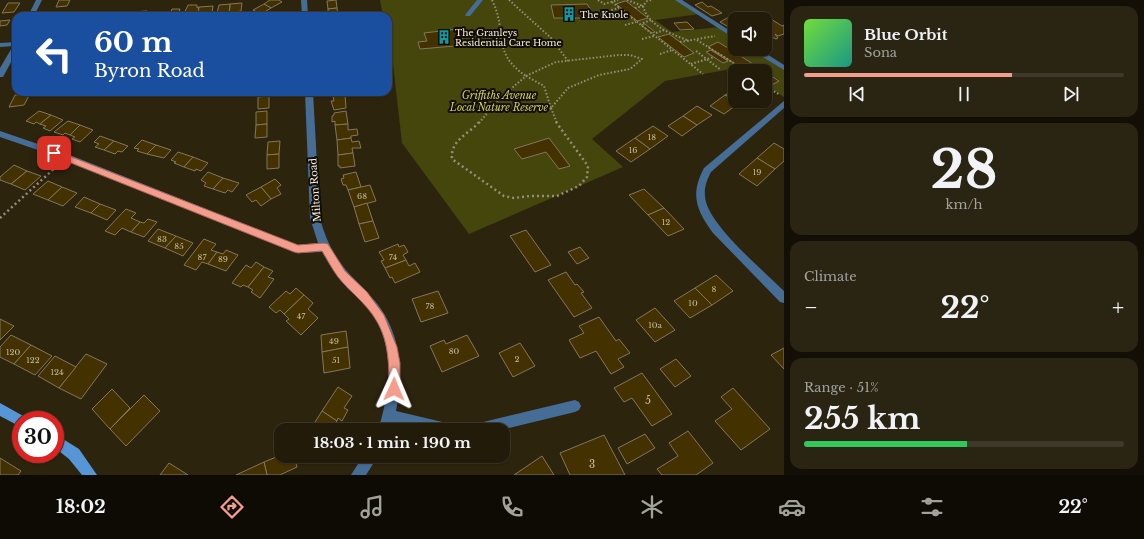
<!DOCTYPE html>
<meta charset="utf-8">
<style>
:root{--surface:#221b0a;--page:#2a2413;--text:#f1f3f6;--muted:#a2a19c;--line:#3f392b;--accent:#f49d8c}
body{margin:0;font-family:"Libre Baskerville",serif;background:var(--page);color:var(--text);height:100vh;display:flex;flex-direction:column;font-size:15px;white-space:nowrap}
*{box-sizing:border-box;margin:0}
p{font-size:13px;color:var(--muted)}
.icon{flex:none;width:22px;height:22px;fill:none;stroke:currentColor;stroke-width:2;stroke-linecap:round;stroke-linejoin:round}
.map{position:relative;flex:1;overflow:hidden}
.side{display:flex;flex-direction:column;gap:6px;padding:6px;background:#130f06;width:360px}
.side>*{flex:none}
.guide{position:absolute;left:12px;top:12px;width:380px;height:84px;border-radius:12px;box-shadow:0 1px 3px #0004,0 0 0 1px var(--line);background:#1a4fa0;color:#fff;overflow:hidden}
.fabs{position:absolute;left:728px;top:12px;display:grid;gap:8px}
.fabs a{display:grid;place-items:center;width:44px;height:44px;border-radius:8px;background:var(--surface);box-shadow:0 1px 3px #0004,0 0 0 1px var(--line);font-size:20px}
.speed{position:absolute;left:12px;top:411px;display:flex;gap:8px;font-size:20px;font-weight:700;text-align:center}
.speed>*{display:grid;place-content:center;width:52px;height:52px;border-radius:50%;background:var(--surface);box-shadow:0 1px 3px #0004,0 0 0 1px var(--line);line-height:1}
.speed .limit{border:6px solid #d22;background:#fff;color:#111}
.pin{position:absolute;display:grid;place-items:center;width:34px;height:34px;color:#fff;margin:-17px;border-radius:8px;box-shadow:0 2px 6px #0006}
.me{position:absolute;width:44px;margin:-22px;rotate:1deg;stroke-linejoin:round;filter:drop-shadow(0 0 3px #0008)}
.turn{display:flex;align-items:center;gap:14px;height:84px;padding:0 16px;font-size:18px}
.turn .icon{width:52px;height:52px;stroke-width:2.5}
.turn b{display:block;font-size:28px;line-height:34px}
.big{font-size:30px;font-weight:700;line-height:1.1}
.side .widget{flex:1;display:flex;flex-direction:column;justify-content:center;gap:6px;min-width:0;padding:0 14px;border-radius:12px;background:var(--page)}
.side .dial{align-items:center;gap:0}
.dial b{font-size:52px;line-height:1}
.song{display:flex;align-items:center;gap:12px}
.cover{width:48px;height:48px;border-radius:6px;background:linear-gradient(135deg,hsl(100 70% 55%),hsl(170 70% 35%))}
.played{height:4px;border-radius:2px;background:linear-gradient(90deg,var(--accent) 65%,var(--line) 65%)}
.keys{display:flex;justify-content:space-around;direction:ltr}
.heat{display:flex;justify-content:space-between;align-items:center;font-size:22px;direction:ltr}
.charge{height:6px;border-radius:3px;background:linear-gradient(90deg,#34c759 51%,var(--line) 0)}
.trip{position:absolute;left:274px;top:423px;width:236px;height:40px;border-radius:12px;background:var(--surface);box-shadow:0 1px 3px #0004,0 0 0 1px var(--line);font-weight:700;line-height:40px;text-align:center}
.tab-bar{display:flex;height:64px;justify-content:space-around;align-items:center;background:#0e0b04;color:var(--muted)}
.tab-bar .icon{width:28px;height:28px}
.tab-bar .active{color:var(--accent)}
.tab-bar b{font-size:18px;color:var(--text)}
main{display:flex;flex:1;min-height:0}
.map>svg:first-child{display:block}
</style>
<main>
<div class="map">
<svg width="784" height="475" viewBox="0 0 784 475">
<rect width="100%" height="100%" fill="#2d240e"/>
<path fill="#44460c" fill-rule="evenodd" d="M380,0H678L700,14L655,20L672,32L719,27L735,37V49H754L784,68V97L768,87L765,89V83L770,86L779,80L718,42L709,47L747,71H735L731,69L665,81L592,139L623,167L469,234L402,143L392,55L388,38V16H383ZM626,1L647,17V18L637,21L616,4ZM669,34L694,53L684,57L659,38Z"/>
<g fill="#433100" stroke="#82775f">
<polygon points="59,0 70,0 67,6 56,7"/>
<polygon points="270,0 279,0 282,2 271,8 264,4"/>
<polygon points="336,0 337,8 328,9 327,1"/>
<polygon points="625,1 626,1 648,18 637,21 616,4"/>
<polygon points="702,2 708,7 711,6 722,13 712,16 695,5"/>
<polygon points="8,3 20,3 14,12 2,13"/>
<polygon points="242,3 241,11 235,12 235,15 229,16 230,4"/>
<polygon points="230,4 229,16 223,16 223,13 217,13 219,5"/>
<polygon points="264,4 271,8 261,14 253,10"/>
<polygon points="587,4 591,10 583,10 587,18 575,18 574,21 571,21 564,18 554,18 551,5"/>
<polygon points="188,5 197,5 197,8 199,7 198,15 183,16"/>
<polygon points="213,6 212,14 198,15 199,7"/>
<polygon points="337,8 338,16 326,16 325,13 328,13 328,9"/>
<polygon points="172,9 180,9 179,12 182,12 181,16 165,16 166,13 171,12"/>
<polygon points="147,11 146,16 132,16 133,12"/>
<polygon points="133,12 132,16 117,16 118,13"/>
<polygon points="166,13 165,16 149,16 150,14"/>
<polygon points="729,17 735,21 734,30 720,22"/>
<polygon points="771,19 782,26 784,25 784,34 778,36 775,34 778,38 776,39 765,34 765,20"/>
<polygon points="10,20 7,25 0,26 0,21"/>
<polygon points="687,22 694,29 680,30 674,23"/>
<polygon points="645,24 655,32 652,33 641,25"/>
<polygon points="458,29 466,45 420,49 418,42 427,41 424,33"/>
<polygon points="669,34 680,42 694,53 684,57 658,37"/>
<polygon points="718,42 731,50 764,71 747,71 708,47"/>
<polygon points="711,50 728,61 723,63 706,52"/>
<polygon points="765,72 779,81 770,86 765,83"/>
<polygon points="735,89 735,101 725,95"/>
<polygon points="258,92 269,92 269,96 258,97"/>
<polygon points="330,92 344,92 345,95 333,96"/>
<polygon points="30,94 24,105 9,107 15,95"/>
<polygon points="345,95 346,108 334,110 331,101 334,101 333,96"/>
<polygon points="725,95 739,103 724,114 710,106"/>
<polygon points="269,96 269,108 258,109 258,97"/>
<polygon points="697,106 712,115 697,125 683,116"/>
<polygon points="39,111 51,115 40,124 36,122 34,124 26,121"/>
<polygon points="267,111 267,124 256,125 256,112"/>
<polygon points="346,111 348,124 335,125 335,121 332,122 332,116 334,115 334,113"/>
<polygon points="51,115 63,120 50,131 43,128 46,126 40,124"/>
<polygon points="683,116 697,125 682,136 668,126"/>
<polygon points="68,121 80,125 70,135 65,133 63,135 54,132"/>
<polygon points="267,124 267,137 255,138 256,125"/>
<polygon points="348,124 348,130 357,129 358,135 351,136 351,138 337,140 335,125"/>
<polygon points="80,125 93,130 80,142 72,139 75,137 70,135"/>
<polygon points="653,126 668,136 650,149 635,138"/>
<polygon points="100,136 114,141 104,150 95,147 99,144 94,142"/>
<polygon points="351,138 352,142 359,141 361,148 352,148 353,153 338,155 337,140"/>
<polygon points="549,138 570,166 559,169 546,152 522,159 514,149"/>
<polygon points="635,138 650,149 631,162 616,151"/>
<polygon points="142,140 156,145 147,154 137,151 139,149 134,148"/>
<polygon points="114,141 128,146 122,152 118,151 115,154 104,150"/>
<polygon points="280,141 279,154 267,155 268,142"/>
<polygon points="774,143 784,149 784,161 775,169 757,158"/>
<polygon points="156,145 171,150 164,158 147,154"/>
<polygon points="178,152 193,157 184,167 174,163 176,162 171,160"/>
<polygon points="353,153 355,166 340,168 340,166 338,166 338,155"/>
<polygon points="279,154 279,168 267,169 267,155"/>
<polygon points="193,157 208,163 201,171 196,169 195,171 184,167"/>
<polygon points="757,158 775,169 757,186 739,174"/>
<polygon points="14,165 27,171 11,184 0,180 0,177"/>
<polygon points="27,171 41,176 25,190 11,184"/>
<polygon points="208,172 223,178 213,189 204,186 206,183 201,180"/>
<polygon points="356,172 361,187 348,190 346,185 343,185 341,179 344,178 343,175"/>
<polygon points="223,178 239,183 232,192 228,190 225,193 213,189"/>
<polygon points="275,179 281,185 277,188 281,194 271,199 261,187"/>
<polygon points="48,181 62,187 48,200 33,194"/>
<polygon points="370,185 376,201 354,207 348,190"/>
<polygon points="62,187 77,193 63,206 48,200"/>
<polygon points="261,187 271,199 261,206 256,200 252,202 246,195"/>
<polygon points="644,189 664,208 648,215 629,195"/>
<polygon points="84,197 100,204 91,213 75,207"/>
<polygon points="367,203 373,221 359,224 354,207"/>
<polygon points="100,204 116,210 107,220 91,213"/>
<polygon points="664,208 684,229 668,236 648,215"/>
<polygon points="126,209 136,213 131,218 140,222 131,232 122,228 115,235 105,231"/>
<polygon points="148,219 157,222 144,237 131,232 140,222 144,223"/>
<polygon points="373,221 379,238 365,242 359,224"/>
<polygon points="158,229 176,236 165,248 148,241"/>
<polygon points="526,230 551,265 535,272 510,236"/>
<polygon points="176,236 193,243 183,256 165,248"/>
<polygon points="204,239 216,244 211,250 217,252 208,264 202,262 196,270 184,265"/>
<polygon points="398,244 399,247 404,245 408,252 403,255 406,260 385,268 381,261 384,260 379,252"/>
<polygon points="580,247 589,258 577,264 568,252"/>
<polygon points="226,250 238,255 226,271 208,264 217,252 223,254"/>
<polygon points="406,260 409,266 415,263 420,272 395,283 392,277 390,278 385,268"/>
<polygon points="256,262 264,267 248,287 243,285 241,287 232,283 246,265 251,268"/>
<polygon points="264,267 273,271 268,277 274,279 260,298 251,292 253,290 248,287"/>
<polygon points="566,272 575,285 577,284 584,292 581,293 592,308 574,317 548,280"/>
<polygon points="716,275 733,291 712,305 695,288"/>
<polygon points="296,288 304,295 284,314 280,310 276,313 269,307 286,291 290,294"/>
<polygon points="695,288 712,305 690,318 674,301"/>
<polygon points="438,291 448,313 421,322 412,299"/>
<polygon points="304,295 313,303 308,309 318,318 301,335 286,321 289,319 284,314"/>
<polygon points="655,308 675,330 655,342 636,320"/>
<polygon points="599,317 616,341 619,339 630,353 618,359 624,367 611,374 596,351 580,358 569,340 584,333 579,326"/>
<polygon points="0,319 14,326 0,340"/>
<polygon points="346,331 348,347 322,352 321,335"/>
<polygon points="11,335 31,345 14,364 0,357 0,347"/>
<polygon points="467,335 479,356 442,372 430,346 444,340 446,344"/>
<polygon points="520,343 535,366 513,377 499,353"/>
<polygon points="31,345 52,356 35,375 14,364"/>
<polygon points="348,347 350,368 324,373 322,352"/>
<polygon points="784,348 784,369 771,355"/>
<polygon points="86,354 107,364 81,399 59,388"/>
<polygon points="55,356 76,367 59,388 38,376"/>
<polygon points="676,359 691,376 675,387 660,369"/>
<polygon points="642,373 672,414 652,426 632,398 624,402 614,388"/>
<polygon points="338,387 352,396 344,408 348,410 342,421 338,418 337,421 322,411"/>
<polygon points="733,388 770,429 741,450 715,421 732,409 721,397"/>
<polygon points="112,389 130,408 110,429 92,409"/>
<polygon points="144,395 160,411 126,446 110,429"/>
<polygon points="322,411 337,421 336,422 339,425 336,430 310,430"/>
<polygon points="688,431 713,463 696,475 662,475 657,469 678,456 669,443"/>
<polygon points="645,434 655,448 627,464 618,448"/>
<polygon points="604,435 625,475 570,475 560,453"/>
<polygon points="281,455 294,456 297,467 280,475 267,475 264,462"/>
<polygon points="542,456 554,475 514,475"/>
<polygon points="0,458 21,471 18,475 0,475"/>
<polygon points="264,462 267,475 236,475"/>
<polygon points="169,463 188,475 160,475"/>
</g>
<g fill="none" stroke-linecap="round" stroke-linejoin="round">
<g stroke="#958e7c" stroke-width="2" stroke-dasharray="1.5 2" stroke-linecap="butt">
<path d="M492,0C508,32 491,53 526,76"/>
<polyline points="509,0 551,38 568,61"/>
<polyline points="598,0 604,4 618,0"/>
<polyline points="627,0 643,6"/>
<path d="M651,0L647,1L643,6C648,26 672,34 689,41"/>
<polyline points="612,2 703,74"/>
<polyline points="635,8 643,6"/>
<polyline points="608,11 619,8"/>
<polyline points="643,23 651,20"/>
<polyline points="625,25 636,22"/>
<polyline points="656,33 664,30"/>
<polyline points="642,39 654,36"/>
<polyline points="697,40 746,71"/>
<polyline points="680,42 715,36"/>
<polyline points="731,50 735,49"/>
<polyline points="696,51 721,70"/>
<polyline points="660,54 672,50"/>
<polyline points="691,64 714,57"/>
<polyline points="526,76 544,86 551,108"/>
<polyline points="526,76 556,62 619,55 630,55 642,59 630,69 599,75 568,88 551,108"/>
<polyline points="765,86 780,95"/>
<polyline points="551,108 557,123"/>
<polyline points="550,109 551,108"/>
<polyline points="479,123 498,100 526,76"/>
</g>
<g stroke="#958e7c" stroke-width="2.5" stroke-dasharray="2 3" stroke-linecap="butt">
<path d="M479,122C469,134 450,140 452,159L504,196L514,198L530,196H557L579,186L587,177L588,166L556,122"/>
<polyline points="0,218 57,166"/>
</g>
<polygon fill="#466d96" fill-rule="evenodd" points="477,0 483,0 470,16 466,16 465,15"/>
<g fill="#466d96" fill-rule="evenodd">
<polygon points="36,0 42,0 34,16 28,16"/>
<polygon points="301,0 307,0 308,16 302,16"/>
<polygon points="675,0 682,0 735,34 735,39"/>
<polygon points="16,42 16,53 3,77 0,77 0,68 13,46 0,47 0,43"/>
<polygon points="750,49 759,49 784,65 784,70"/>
<path d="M305,92H313L320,218C326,243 338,263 356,281C362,288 369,294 375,301C401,332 404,373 396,411L455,425L456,430H418L393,423L390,430H378C391,389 396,344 368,308C362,301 355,295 348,289C338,277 329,265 322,252L297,253L64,159L0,137V131L70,155L297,245L318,243L310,218Z"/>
<path d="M784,101V108L711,172C707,180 704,187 705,196C706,223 763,270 784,291V303L780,302L713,233C696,210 690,194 704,168Z"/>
<polygon points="575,400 579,402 581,406 579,410 575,412 501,430 469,430 470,425 475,424"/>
<polygon points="363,456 378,456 366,475 351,475"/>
</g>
<g fill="#5695d6" fill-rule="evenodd">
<polygon points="0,403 25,417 27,420 21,420 21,427 0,416"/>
<polygon points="55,434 79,449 97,475 82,475 69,459 55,448"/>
</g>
</g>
<path fill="#f49d8c" stroke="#9f665b" d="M54,150L298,245L324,243L328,244L345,271L367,292L384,315L397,347L400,363V389L398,393L394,394L390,393L389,389C389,365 389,341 376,320C366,303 350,292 338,277C332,269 327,259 322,251L298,253L294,252L51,155V151Z"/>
<defs>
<symbol id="building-bare" viewBox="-9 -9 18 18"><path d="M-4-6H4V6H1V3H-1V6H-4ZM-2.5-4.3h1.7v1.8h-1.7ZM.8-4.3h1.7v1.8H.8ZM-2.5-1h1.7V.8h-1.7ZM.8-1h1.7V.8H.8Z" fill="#0f9aa8" stroke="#120e05" stroke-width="2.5" paint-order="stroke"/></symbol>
</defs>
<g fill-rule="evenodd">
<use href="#building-bare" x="559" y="4" width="20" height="20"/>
<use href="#building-bare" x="434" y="27" width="20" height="20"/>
</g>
<g text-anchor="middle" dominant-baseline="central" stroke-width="4" stroke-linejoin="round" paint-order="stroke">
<g font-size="8" fill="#c8bfa9">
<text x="652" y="137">18</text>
<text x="633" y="150">16</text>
<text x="757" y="172">19</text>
<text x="362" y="196">68</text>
<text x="666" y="222">12</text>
<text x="162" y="239">83</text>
<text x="179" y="246">85</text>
<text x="202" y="257">87</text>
<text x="393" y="257">74</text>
<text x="223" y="259">89</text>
<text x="714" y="289">8</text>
<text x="693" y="303">10</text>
<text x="430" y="306">78</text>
<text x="301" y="316">47</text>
<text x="655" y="325">10a</text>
<text x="334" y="341">49</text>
<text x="454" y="351">80</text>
<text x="13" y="352">120</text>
<text x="517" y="359">2</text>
<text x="33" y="360">122</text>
<text x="336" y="360">51</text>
<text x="57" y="372">124</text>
</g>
<g font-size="9" fill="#f4eee1" stroke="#120e05" text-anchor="start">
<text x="580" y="14">The Knole</text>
<text x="455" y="32">The Granleys<tspan x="455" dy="10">Residential Care Home</tspan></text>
</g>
<g font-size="10" font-style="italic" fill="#ced45c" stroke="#120e05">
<text x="499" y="95">Griffiths Avenue<tspan x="499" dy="12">Local Nature Reserve</tspan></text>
</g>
<g font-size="10" fill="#f4eee1" stroke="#120e05">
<text transform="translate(315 190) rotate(-94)">Milton Road</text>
</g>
<g font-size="10" fill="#c8bfa9">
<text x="648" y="400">5</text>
<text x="592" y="464">3</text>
</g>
</g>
</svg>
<div class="fabs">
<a><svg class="icon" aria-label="sound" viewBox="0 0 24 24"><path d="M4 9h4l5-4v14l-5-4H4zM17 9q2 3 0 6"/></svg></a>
<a><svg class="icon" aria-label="search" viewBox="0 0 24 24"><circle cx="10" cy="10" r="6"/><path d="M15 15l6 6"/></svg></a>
</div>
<div class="speed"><div class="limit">30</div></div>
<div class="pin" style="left:54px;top:153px;background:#d93025"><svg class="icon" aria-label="arrive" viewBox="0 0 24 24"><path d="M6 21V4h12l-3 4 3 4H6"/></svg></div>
<svg class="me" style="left:394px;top:389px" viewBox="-20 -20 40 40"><path d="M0-17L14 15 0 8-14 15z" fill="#f49d8c" stroke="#fff" stroke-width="4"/></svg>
<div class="trip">18:03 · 1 min · 190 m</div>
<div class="guide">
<div class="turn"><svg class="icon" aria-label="left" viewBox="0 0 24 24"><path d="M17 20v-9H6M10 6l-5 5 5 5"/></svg><div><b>60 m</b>Byron Road</div></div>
</div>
</div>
<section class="side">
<div class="widget">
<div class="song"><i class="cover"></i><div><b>Blue Orbit</b><p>Sona</p></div></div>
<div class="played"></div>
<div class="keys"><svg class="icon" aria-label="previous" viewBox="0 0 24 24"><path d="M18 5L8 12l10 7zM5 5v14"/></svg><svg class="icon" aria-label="pause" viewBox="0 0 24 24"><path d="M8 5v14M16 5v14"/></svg><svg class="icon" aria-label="next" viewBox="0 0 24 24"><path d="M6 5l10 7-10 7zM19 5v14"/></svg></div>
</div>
<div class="widget dial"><b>28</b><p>km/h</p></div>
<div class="widget"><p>Climate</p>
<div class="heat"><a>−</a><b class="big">22°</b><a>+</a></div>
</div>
<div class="widget"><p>Range · 51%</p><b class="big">255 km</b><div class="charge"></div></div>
</section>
</main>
<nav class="tab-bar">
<b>18:02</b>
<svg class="icon active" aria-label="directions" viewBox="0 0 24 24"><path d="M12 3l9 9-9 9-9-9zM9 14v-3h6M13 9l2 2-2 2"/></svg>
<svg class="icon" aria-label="music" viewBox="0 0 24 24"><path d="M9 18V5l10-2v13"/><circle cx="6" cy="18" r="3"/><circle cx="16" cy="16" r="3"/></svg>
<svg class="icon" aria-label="phone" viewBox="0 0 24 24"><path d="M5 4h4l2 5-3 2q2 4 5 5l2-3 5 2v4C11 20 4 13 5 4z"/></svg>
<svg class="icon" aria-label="climate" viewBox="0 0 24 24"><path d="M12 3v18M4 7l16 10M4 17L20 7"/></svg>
<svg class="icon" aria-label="car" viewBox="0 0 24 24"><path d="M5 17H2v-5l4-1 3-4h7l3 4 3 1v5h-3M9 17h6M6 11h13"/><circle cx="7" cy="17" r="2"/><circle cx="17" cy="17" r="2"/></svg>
<svg class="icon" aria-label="filters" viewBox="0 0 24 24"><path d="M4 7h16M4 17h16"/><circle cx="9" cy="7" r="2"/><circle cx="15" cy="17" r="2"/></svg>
<b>22°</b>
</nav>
